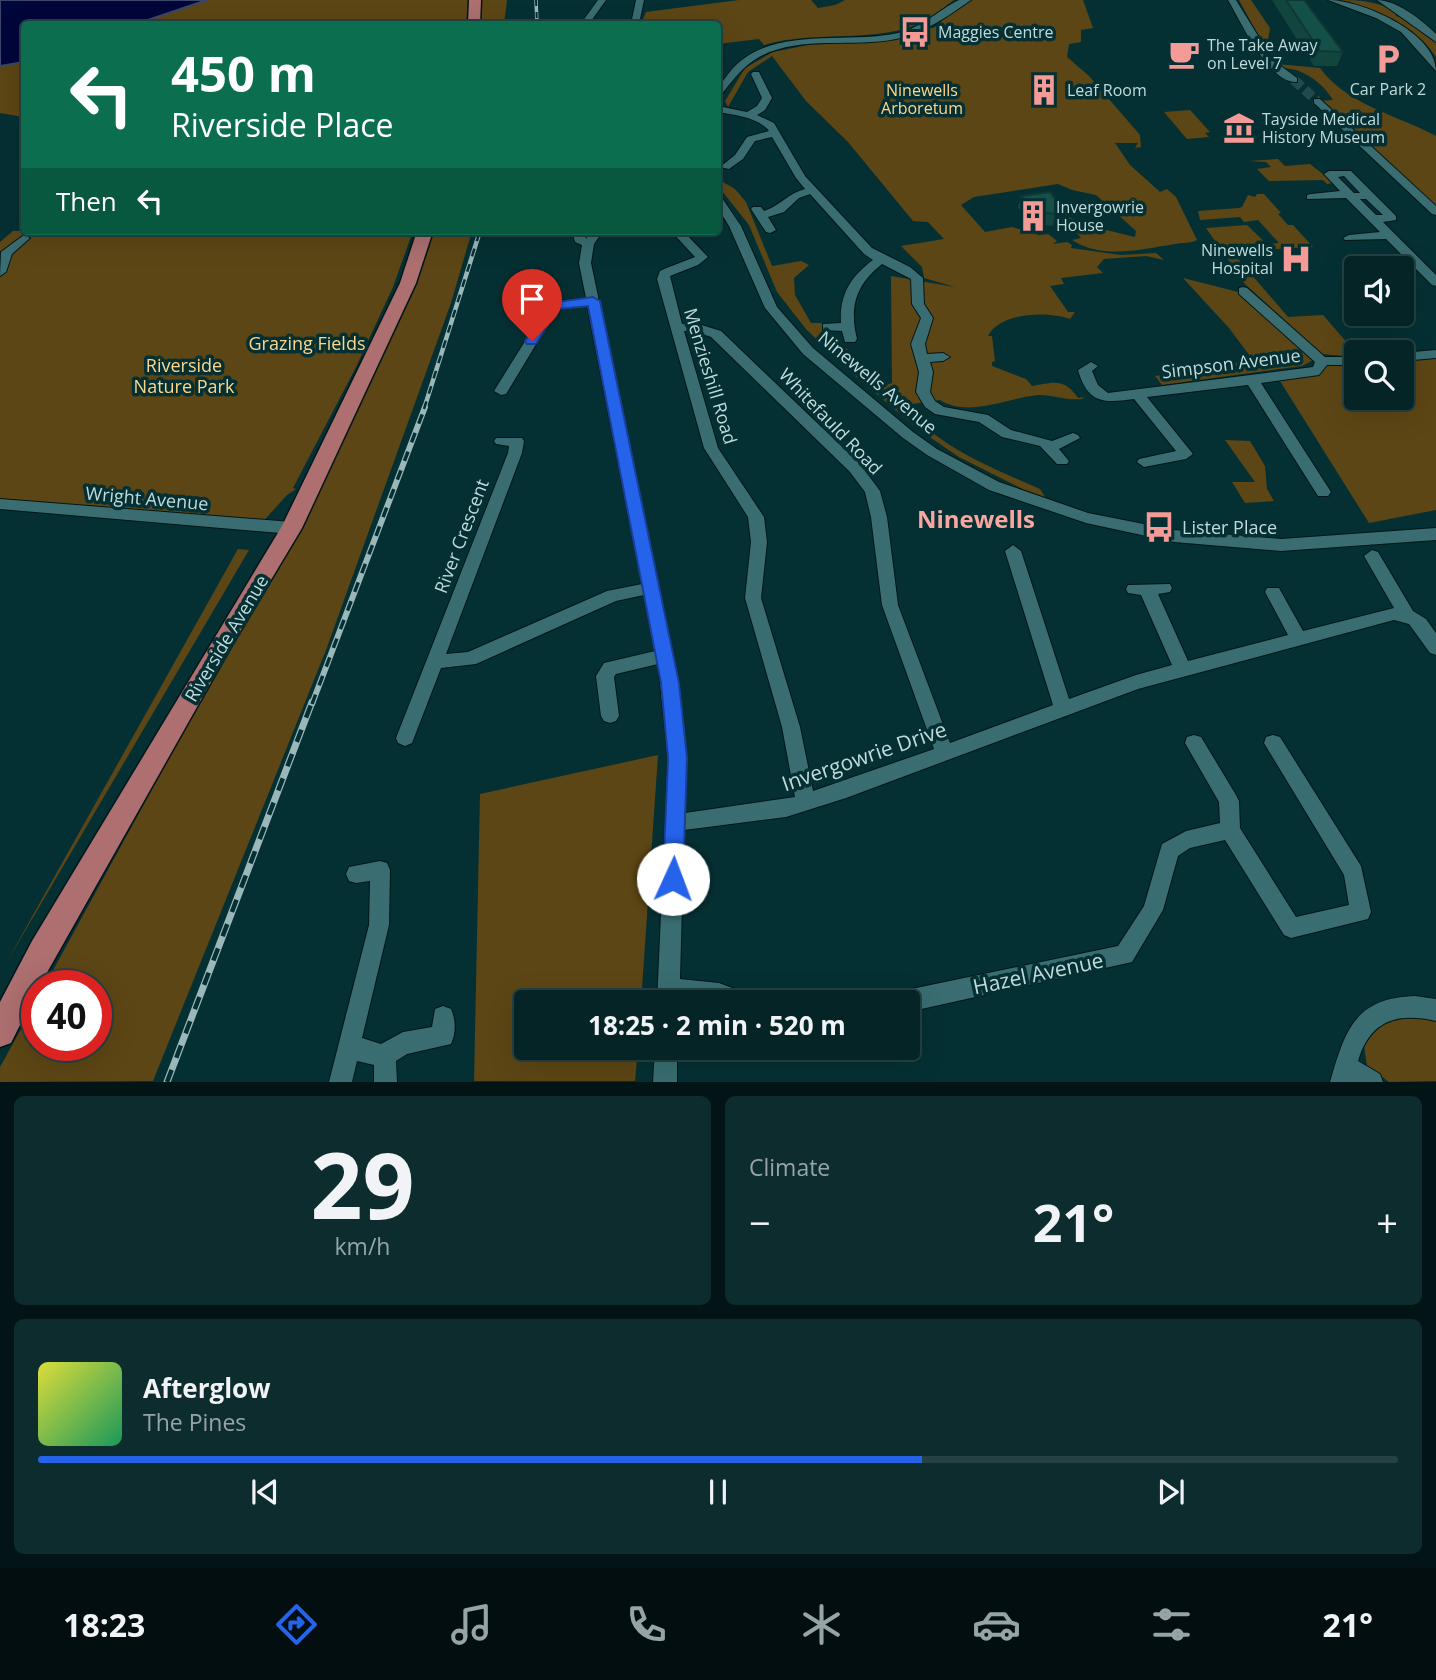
<!DOCTYPE html>
<meta charset="utf-8">
<style>
:root{--surface:#042426;--page:#0d2c2e;--text:#f1f3f6;--muted:#97a4a7;--line:#254143;--accent:#2563eb}
body{margin:0;font-family:"Open Sans",sans-serif;background:var(--page);color:var(--text);height:100vh;display:flex;flex-direction:column;font-size:26px;white-space:nowrap}
*{box-sizing:border-box;margin:0}
p{font-size:23px;color:var(--muted)}
.icon{flex:none;width:38px;height:38px;fill:none;stroke:currentColor;stroke-width:2;stroke-linecap:round;stroke-linejoin:round}
.map{position:relative;height:1082px;overflow:hidden}
.details{display:flex;flex-direction:column;gap:14px;padding:14px;background:#021415;flex:1}
.details>*{flex:none}
.guide{position:absolute;left:21px;top:21px;width:700px;height:214px;border-radius:7px;box-shadow:0 7px 28px #0002,0 0 0 2px var(--line);background:#0b6e4f;color:#fff;overflow:hidden}
.tools{position:absolute;left:1344px;top:256px;display:grid;gap:14px}
.tools a{display:grid;place-items:center;width:70px;height:70px;border-radius:7px;background:var(--surface);box-shadow:0 7px 28px #0002,0 0 0 2px var(--line);font-size:35px}
.speed{position:absolute;left:21px;top:970px;display:flex;gap:14px;font-size:35px;font-weight:700;text-align:center}
.speed>*{display:grid;place-content:center;width:91px;height:91px;border-radius:50%;background:var(--surface);box-shadow:0 7px 28px #0002,0 0 0 2px var(--line);line-height:1}
.speed .limit{border:10px solid #d22;background:#fff;color:#111}
.pin{position:absolute;display:grid;place-items:center;width:60px;height:60px;color:#fff;margin:-72px -30px;border-radius:50% 50% 50% 0;rotate:-45deg;box-shadow:0 0 7px #0007}
.pin .icon{rotate:45deg}
.me{position:absolute;width:77px;margin:-38px;rotate:2deg;stroke-linejoin:round;filter:drop-shadow(0 0 5px #0008)}
.turn{display:flex;align-items:center;gap:24px;height:147px;padding:0 35px;font-size:32px}
.turn .icon{width:91px;height:91px;stroke-width:2.5}
.turn b{display:block;font-size:49px;line-height:60px}
.then{display:flex;align-items:center;height:66px;padding:0 35px;background:#0003;gap:14px;font-size:26px}
.big{font-size:52px;font-weight:700;line-height:1.1}
.details .tile{flex:1;display:flex;flex-direction:column;justify-content:center;gap:10px;min-width:0;padding:0 24px;border-radius:10px;background:var(--page)}
.details .dial{align-items:center;gap:0}
.dial b{font-size:91px;line-height:1}
.song{display:flex;align-items:center;gap:21px}
.cover{width:84px;height:84px;border-radius:10px;background:linear-gradient(135deg,hsl(60 70% 55%),hsl(150 70% 35%))}
.played{height:7px;border-radius:4px;background:linear-gradient(90deg,var(--accent) 65%,var(--line) 65%)}
.keys{display:flex;justify-content:space-around;direction:ltr}
.heat{display:flex;justify-content:space-between;align-items:center;font-size:38px;direction:ltr}
.details .tiles{flex:1;display:grid;gap:14px;grid-template-columns:1fr 1fr}
.tile:last-child{grid-column:span 2}
.trip{position:absolute;left:514px;top:990px;width:406px;height:70px;border-radius:7px;background:var(--surface);box-shadow:0 7px 28px #0002,0 0 0 2px var(--line);font-weight:700;line-height:70px;text-align:center}
.tabs{display:flex;height:112px;justify-content:space-around;align-items:center;background:#020e0f;color:var(--muted)}
.tabs .icon{width:49px;height:49px}
.tabs .current{color:var(--accent)}
.tabs b{font-size:32px;color:var(--text)}
.map>svg:first-child{display:block}
</style>
<div class="map">
<svg width="1436" height="1082" viewBox="0 0 1436 1082">
<rect width="100%" height="100%" fill="#053033"/>
<g fill="#5d4615">
<polygon points="0,0 468,0 466,24 24,24 24,117 0,113"/>
<polygon points="479,0 507,0 504,24 478,24"/>
<path d="M739,0H811L818,8L835,5L845,0H954C944,6 938,16 929,20C877,45 818,29 764,45L759,39L718,44V24H641L646,12Z"/>
<path d="M973,0H1083L1093,28L1081,30V42L1069,44L1067,57L1089,76L1140,135L1141,147L1135,148L1138,143H1115L1130,165L1160,192L1167,189L1176,197L1197,240C1189,244 1184,242 1175,244C1142,249 1103,260 1072,240L1081,238L1075,231L1061,232L1067,223L1066,216L1098,228L1135,237L1136,231L1096,195L1072,190L1058,184L974,197L961,205L985,232L1012,227L1039,235L1048,234L1057,241L1053,244L1067,242L1072,245L1071,248L1121,255L1156,253L1164,260L1146,256L1104,259L1097,267L1103,273L1061,278L1064,284L1050,286L1068,312H1075L1070,319C1047,311 1000,312 988,336H992L995,361L992,362V366L1026,379L1032,386C1054,383 1063,377 1078,398L1084,397L1082,399C1065,401 1052,394 1038,395C1007,398 969,418 940,400L912,404L908,411C944,449 992,468 1040,489L1048,502L959,457L918,429L848,370L806,329L777,292L749,225L718,186V179L735,189L746,202L772,266L801,261L809,265L794,278L795,295L811,323H821L884,386L892,383L891,276L955,287L924,278L922,267L901,246L944,239L928,222L913,221L848,142L806,101L772,56L748,72L728,107L725,101L745,68L773,52L818,43L904,38L935,27L960,4Z"/>
<polygon points="1239,0 1251,0 1270,28 1268,40 1278,61 1272,61"/>
<path d="M1334,0C1359,0 1374,0 1396,12V16L1408,20L1436,40V57C1414,22 1370,13 1334,0Z"/>
<path d="M1277,64L1320,68C1347,105 1397,115 1436,136V208L1318,101L1333,100C1323,83 1303,68 1282,68Z"/>
<polygon points="1190,110 1210,132 1205,133 1209,137 1187,139 1164,112"/>
<polygon points="1278,159 1285,166 1310,164 1334,183 1327,184 1323,180 1269,181 1257,169 1271,167 1266,162 1248,161"/>
<polygon points="1257,194 1264,194 1281,213 1278,214 1288,225 1293,225 1313,247 1275,249 1270,244 1279,243 1258,220 1244,222 1240,217 1200,220 1198,211 1239,208 1242,207 1248,195 1255,197"/>
<polygon points="1247,225 1272,249 1233,253 1288,317 1323,315 1356,353 1344,356 1322,354 1245,284 1206,228"/>
<polygon points="13,231 413,231 393,287 355,369 293,488 296,489 287,495 259,526 0,504 0,242"/>
<polygon points="432,231 472,231 451,303 326,650 153,1081 0,1082 0,1067 37,1000 37,1045 96,1045 96,985 45,985 226,654"/>
<polygon points="1183,278 1238,292 1315,359 1302,366 1162,385 1155,376 1253,360 1229,328"/>
<polygon points="1436,355 1436,510 1369,523 1280,381 1319,373 1324,365 1356,362 1356,397 1402,397 1402,358"/>
<polygon points="1225,440 1250,441 1265,466 1267,489 1274,501 1245,503 1232,482 1255,482"/>
<polygon points="238,549 249,550 5,965"/>
<polygon points="658,755 641,1003 527,1003 527,1048 638,1048 635,1081 474,1081 480,794"/>
<polygon points="1400,1017 1436,1018 1436,1081 1389,1082 1367,1066 1364,1045 1378,1027"/>
</g>
<polygon fill="#00063a" stroke="#3a466b" stroke-width="2" points="0,0 207,0 136,24 24,24 24,62 0,66"/>
<g fill="none" stroke-linecap="round" stroke-linejoin="round">
<polyline stroke="#214a4c" stroke-width="10" stroke-dasharray="10 4.5" stroke-linecap="butt" points="1294,80 1317,101"/>
<defs>
<g id="minor">
<polygon points="598,0 606,0 589,24 583,24 582,22"/>
<polygon points="636,0 644,0 639,24 631,24"/>
<path d="M959,0H971C948,16 925,33 896,39C852,48 799,35 759,57C743,66 732,81 721,95L718,96C718,85 723,81 729,73C767,24 845,45 898,33C923,27 937,11 959,0Z"/>
<path d="M1228,0H1236L1273,60L1297,78V82C1269,84 1241,22 1228,0Z"/>
<path d="M1328,0C1361,0 1436,32 1436,71L1401,32L1376,18Z"/>
<path d="M1377,0C1396,0 1422,20 1436,34V42Z"/>
<path d="M753,72H759L772,98L765,110L757,115L774,123L805,176L872,248L910,267L923,278L924,304L933,318L925,344L927,354L943,353L950,357L943,361L930,362L933,372L930,392L935,401L944,407L988,415L1011,430L1052,441L1073,433L1078,435L1080,438L1059,449L1069,461L1067,464H1057L1040,446L1002,437L979,422L935,414L925,407L916,392L919,372L911,344L921,318L912,304L911,279L882,264C856,285 849,306 857,339L855,342H845L842,331L823,330V324L841,323C839,295 851,276 873,260L864,254L810,194L799,198L784,212L768,217L776,230L770,233L766,232L751,209L753,207H761L764,211C780,206 788,193 805,189L796,178L772,137L755,141L743,159L729,169L720,167L735,155L747,137L769,131C758,117 734,115 718,112V106L747,112L757,106L762,98L751,74Z"/>
<polygon points="1314,99 1320,99 1436,206 1436,215 1432,214 1314,103"/>
<path d="M1329,171H1351L1396,216V220L1383,222L1436,275V286L1432,285L1386,239L1345,240L1343,238L1349,235L1380,232L1346,198L1307,199V195L1311,194L1340,191L1324,174ZM1344,176L1360,193H1354L1338,177ZM1360,199H1366L1383,215H1376Z"/>
<polygon points="718,197 722,198 741,226 777,307 813,348 913,432 937,449 999,482 1088,513 1174,530 1281,539 1436,528 1436,540 1281,551 1174,542 1086,523 989,490 927,455 903,438 803,354 765,308 729,226 718,208"/>
<path d="M572,231H584L586,239L591,231H603L594,244L591,263L679,683L686,758L685,813L795,797L782,727L745,598L751,542L748,517L704,448L657,279L660,271L664,269L695,257L671,231H683L708,257L698,265L670,276L682,324L695,323L721,331L860,464L880,491L887,517L898,605L950,743L1053,705L1005,551L1013,545L1021,551L1069,699L1136,675L1172,665L1141,595L1128,593L1126,589L1128,585L1170,584L1172,588L1170,592L1158,594L1188,661L1288,635L1265,592L1267,588H1279L1303,631L1394,608L1364,556L1372,550L1378,552L1413,611L1426,619L1436,633V655L1430,653L1409,624L1394,620L1138,689L846,798L786,817L684,830L680,979L719,983L751,995L754,1003H657L668,758L658,664L616,674L614,677L619,716L616,721L610,723L604,721L601,716L596,676L604,663L655,651L644,595L616,601L476,664L441,668L412,743L405,746L398,743L396,738L508,453L509,446L496,444L494,441L496,438H522L524,441L522,453L446,654L468,652L607,591L642,584L587,305L558,308L506,394L501,395L494,391L547,306L535,300L516,298V292L538,293L556,301L586,298L579,263L582,245L575,242ZM684,331H694L711,337L850,472L865,492L871,517L882,605L934,749L813,791L800,727L761,598L767,542L764,517L718,448Z"/>
<polygon points="24,235 30,238 12,254 6,272 0,276 1,252"/>
<path d="M1243,287L1247,288L1325,357H1356V365H1327L1319,375L1261,383L1331,492L1328,496H1318L1248,385L1147,397L1193,454L1186,459L1144,467L1137,462L1139,459L1176,451L1134,399C1103,403 1088,404 1078,370L1091,362L1098,366L1092,371L1098,385L1108,393L1313,367L1315,362L1239,294V288Z"/>
<polygon points="1436,350 1436,358 1402,361 1402,353"/>
<polygon points="0,499 292,522 300,528 292,534 0,509"/>
<polygon points="1194,735 1201,737 1236,795 1239,801 1240,828 1296,917 1349,905 1344,875 1264,743 1266,737 1273,735 1280,737 1361,866 1371,912 1368,919 1291,938 1284,935 1225,840 1190,848 1178,856 1163,910 1132,962 908,1012 908,1003 886,1003 889,995 897,992 1118,946 1144,906 1162,844 1186,831 1220,823 1219,802 1185,743 1187,737"/>
<path d="M380,861L387,863L390,870L389,925L362,1038L381,1044L403,1032L432,1027L435,1009L443,1006L451,1009C456,1020 456,1033 451,1044L407,1054L396,1061L397,1082H374V1065L357,1061L352,1082H329L369,925L370,881L356,883L349,881L346,874L349,867Z"/>
<path d="M1415,996L1436,999V1021C1396,1012 1370,1021 1358,1061L1380,1074L1383,1082H1330C1345,1031 1354,998 1415,996Z"/>
<polygon points="655,1048 677,1048 677,1082 653,1082"/>
</g>
<g id="major">
<polygon points="469,0 481,0 480,24 468,24"/>
<polygon points="417,231 433,231 416,283 302,528 232,645 40,985 37,985 37,991 11,1043 0,1047 0,1002 32,941 282,526 400,283"/>
</g>
</defs>
<use href="#minor" stroke="#001619" stroke-width="2"/>
<use href="#major" stroke="#001619" stroke-width="3"/>
<use href="#minor" fill="#396d71" fill-rule="evenodd"/>
<use href="#major" fill="#ad6f70" fill-rule="evenodd"/>
<defs>
<polyline id="rail-far3" points="536,0 537,24"/>
<polyline id="rail-far2" points="424,409 480,231"/>
<polyline id="rail-far1" points="312,704 425,407"/>
<polyline id="rail" points="167,1082 312,702"/>
</defs>
<use href="#rail-far3" stroke="#9ab7ba" stroke-width="3.5"/>
<use href="#rail-far2" stroke="#9ab7ba" stroke-width="4.5"/>
<use href="#rail-far1" stroke="#9ab7ba" stroke-width="6"/>
<use href="#rail" stroke="#9ab7ba" stroke-width="7"/>
<use href="#rail-far3" stroke="#053033" stroke-width="2" stroke-dasharray="6" stroke-linecap="butt"/>
<use href="#rail-far2" stroke="#053033" stroke-width="2.5" stroke-dasharray="8" stroke-linecap="butt"/>
<use href="#rail-far1" stroke="#053033" stroke-width="3.5" stroke-dasharray="10" stroke-linecap="butt"/>
<use href="#rail" stroke="#053033" stroke-width="4.5" stroke-dasharray="13" stroke-linecap="butt"/>
</g>
<g fill="#12453e">
<polygon points="1272,0 1304,0 1343,52 1337,66 1314,66"/>
<polygon points="1050,192 1059,220 1052,226 1036,224 1018,208 1021,196"/>
</g>
<polygon fill="#0f3832" points="1062,208 1059,220 1052,226 1055,214"/>
<g fill="#155048" stroke="#0f3832" stroke-width="2">
<polygon points="1286,0 1304,0 1343,52 1320,51"/>
<polygon points="1050,192 1062,208 1055,214 1039,212 1021,196"/>
</g>
<polygon fill="#2563eb" stroke="#184099" stroke-width="2" points="593,297 600,301 679,683 687,758 683,879 680,886 673,888 666,886 663,879 668,758 661,683 588,306 558,309 536,344 527,344 525,341 549,303"/>
<defs>
<symbol id="bus-bare" viewBox="-9 -9 18 18"><path d="M-5-6H5V4H4V6H2V4H-2V6H-4V4H-5ZM-3.5-4V0h7V-4ZM-3.5 1.2v1.5H-2V1.2ZM2 1.2v1.5H3.5V1.2Z" fill="#f59b97" stroke="#053033" stroke-width="2.5" paint-order="stroke"/></symbol>
<symbol id="cafe-bare" viewBox="-9 -9 18 18"><path d="M-5.5-4.5H6V0H3Q3 3.5 0 3.5H-2.5Q-5.5 3.5-5.5 0ZM3-3.2v2h1.7v-2ZM-6 4.5H4V6H-6Z" fill="#f59b97" stroke="#053033" stroke-width="2.5" paint-order="stroke"/></symbol>
<symbol id="parking-bare" viewBox="-9 -9 18 18"><path d="M-3.5-5.5H1a3.5 3.5 0 0 1 0 7H-1V5.5H-3.5ZM-1-3.4V-.6H.8a1.4 1.4 0 0 0 0-2.8Z" fill="#f59b97" stroke="#053033" stroke-width="2.5" paint-order="stroke"/></symbol>
<symbol id="building-bare" viewBox="-9 -9 18 18"><path d="M-4-6H4V6H1V3H-1V6H-4ZM-2.5-4.3h1.7v1.8h-1.7ZM.8-4.3h1.7v1.8H.8ZM-2.5-1h1.7V.8h-1.7ZM.8-1h1.7V.8H.8Z" fill="#f59b97" stroke="#053033" stroke-width="2.5" paint-order="stroke"/></symbol>
<symbol id="museum-bare" viewBox="-9 -9 18 18"><path d="M0-6L6-3V-2H-6V-3ZM-5-1h2V3h-2ZM-1-1h2V3h-2ZM3-1h2V3H3ZM-6 4H6V6H-6Z" fill="#f59b97" stroke="#053033" stroke-width="2.5" paint-order="stroke"/></symbol>
<symbol id="hospital-bare" viewBox="-9 -9 18 18"><path d="M-5-5h3v3.5h4V-5h3V5h-3V1.5h-4V5h-3Z" fill="#f59b97" stroke="#053033" stroke-width="2.5" paint-order="stroke"/></symbol>
</defs>
<g fill-rule="evenodd">
<use href="#bus-bare" x="893" y="10" width="44" height="44"/>
<use href="#cafe-bare" x="1162" y="32" width="44" height="44"/>
<use href="#parking-bare" x="1366" y="37" width="44" height="44"/>
<use href="#building-bare" x="1022" y="68" width="44" height="44"/>
<use href="#museum-bare" x="1217" y="106" width="44" height="44"/>
<use href="#building-bare" x="1011" y="194" width="44" height="44"/>
<use href="#hospital-bare" x="1274" y="237" width="44" height="44"/>
<use href="#bus-bare" x="1137" y="505" width="44" height="44"/>
</g>
<g text-anchor="middle" dominant-baseline="central" stroke-width="7" stroke-linejoin="round" paint-order="stroke">
<g font-size="16" fill="#c0dadc" stroke="#053033" text-anchor="start">
<text x="938" y="32">Maggies Centre</text>
<text x="1207" y="45">The Take Away<tspan x="1207" dy="18">on Level 7</tspan></text>
<text x="1388" y="89" text-anchor="middle">Car Park 2</text>
<text x="1067" y="90">Leaf Room</text>
<text x="1262" y="119">Tayside Medical<tspan x="1262" dy="18">History Museum</tspan></text>
<text x="1056" y="207">Invergowrie<tspan x="1056" dy="18">House</tspan></text>
<text x="1273" y="250" text-anchor="end">Ninewells<tspan x="1273" dy="18">Hospital</tspan></text>
</g>
<g font-size="16" fill="#fed68a" stroke="#053033">
<text x="922" y="90">Ninewells<tspan x="922" dy="18">Arboretum</tspan></text>
</g>
<g font-size="18" fill="#fed68a" stroke="#053033">
<text x="307" y="343">Grazing Fields</text>
<text x="184" y="365">Riverside<tspan x="184" dy="21">Nature Park</tspan></text>
</g>
<g font-size="18" fill="#c0dadc" stroke="#053033">
<text transform="translate(1231 363) rotate(-7)">Simpson Avenue</text>
<text transform="translate(711 376) rotate(73)">Menzieshill Road</text>
<text transform="translate(878 382) rotate(40)">Ninewells Avenue</text>
<text transform="translate(831 421) rotate(46)">Whitefauld Road</text>
<text transform="translate(147 498) rotate(5)">Wright Avenue</text>
<text transform="translate(461 536) rotate(-69)">River Crescent</text>
<text transform="translate(226 638) rotate(-59)">Riverside Avenue</text>
</g>
<g font-size="18" fill="#c0dadc" stroke="#053033" text-anchor="start">
<text x="1182" y="527">Lister Place</text>
</g>
<g font-size="21" fill="#c0dadc" stroke="#053033">
<text transform="translate(864 756) rotate(-19)">Invergowrie Drive</text>
<text transform="translate(1038 973) rotate(-12)">Hazel Avenue</text>
</g>
<g font-size="24" font-weight="bold" fill="#f9a5a0" stroke="#053033">
<text x="976" y="518">Ninewells</text>
</g>
</g>
</svg>
<div class="tools">
<a><svg class="icon" aria-label="sound" viewBox="0 0 24 24"><path d="M4 9h4l5-4v14l-5-4H4zM17 9q2 3 0 6"/></svg></a>
<a><svg class="icon" aria-label="search" viewBox="0 0 24 24"><circle cx="10" cy="10" r="6"/><path d="M15 15l6 6"/></svg></a>
</div>
<div class="speed"><div class="limit">40</div></div>
<div class="pin" style="left:532px;top:341px;background:#d93025"><svg class="icon" aria-label="arrive" viewBox="0 0 24 24"><path d="M6 21V4h12l-3 4 3 4H6"/></svg></div>
<svg class="me" style="left:673px;top:879px" viewBox="-20 -20 40 40"><circle r="19" fill="#fff"/><path d="M0-13L10 11 0 6-10 11z" fill="#2563eb"/></svg>
<div class="trip">18:25 · 2 min · 520 m</div>
<div class="guide">
<div class="turn"><svg class="icon" aria-label="left" viewBox="0 0 24 24"><path d="M17 20v-9H6M10 6l-5 5 5 5"/></svg><div><b>450 m</b>Riverside Place</div></div>
<div class="then">Then<svg class="icon" aria-label="left" viewBox="0 0 24 24"><path d="M17 20v-9H6M10 6l-5 5 5 5"/></svg></div>
</div>
</div>
<section class="details">
<div class="tiles">
<div class="tile dial"><b>29</b><p>km/h</p></div>
<div class="tile"><p>Climate</p>
<div class="heat"><a>−</a><b class="big">21°</b><a>+</a></div>
</div>
<div class="tile">
<div class="song"><i class="cover"></i><div><b>Afterglow</b><p>The Pines</p></div></div>
<div class="played"></div>
<div class="keys"><svg class="icon" aria-label="previous" viewBox="0 0 24 24"><path d="M18 5L8 12l10 7zM5 5v14"/></svg><svg class="icon" aria-label="pause" viewBox="0 0 24 24"><path d="M8 5v14M16 5v14"/></svg><svg class="icon" aria-label="next" viewBox="0 0 24 24"><path d="M6 5l10 7-10 7zM19 5v14"/></svg></div>
</div>
</div>
</section>
<nav class="tabs">
<b>18:23</b>
<svg class="icon current" aria-label="directions" viewBox="0 0 24 24"><path d="M12 3l9 9-9 9-9-9zM9 14v-3h6M13 9l2 2-2 2"/></svg>
<svg class="icon" aria-label="music" viewBox="0 0 24 24"><path d="M9 18V5l10-2v13"/><circle cx="6" cy="18" r="3"/><circle cx="16" cy="16" r="3"/></svg>
<svg class="icon" aria-label="phone" viewBox="0 0 24 24"><path d="M5 4h4l2 5-3 2q2 4 5 5l2-3 5 2v4C11 20 4 13 5 4z"/></svg>
<svg class="icon" aria-label="climate" viewBox="0 0 24 24"><path d="M12 3v18M4 7l16 10M4 17L20 7"/></svg>
<svg class="icon" aria-label="car" viewBox="0 0 24 24"><path d="M5 17H2v-5l4-1 3-4h7l3 4 3 1v5h-3M9 17h6M6 11h13"/><circle cx="7" cy="17" r="2"/><circle cx="17" cy="17" r="2"/></svg>
<svg class="icon" aria-label="filters" viewBox="0 0 24 24"><path d="M4 7h16M4 17h16"/><circle cx="9" cy="7" r="2"/><circle cx="15" cy="17" r="2"/></svg>
<b>21°</b>
</nav>
